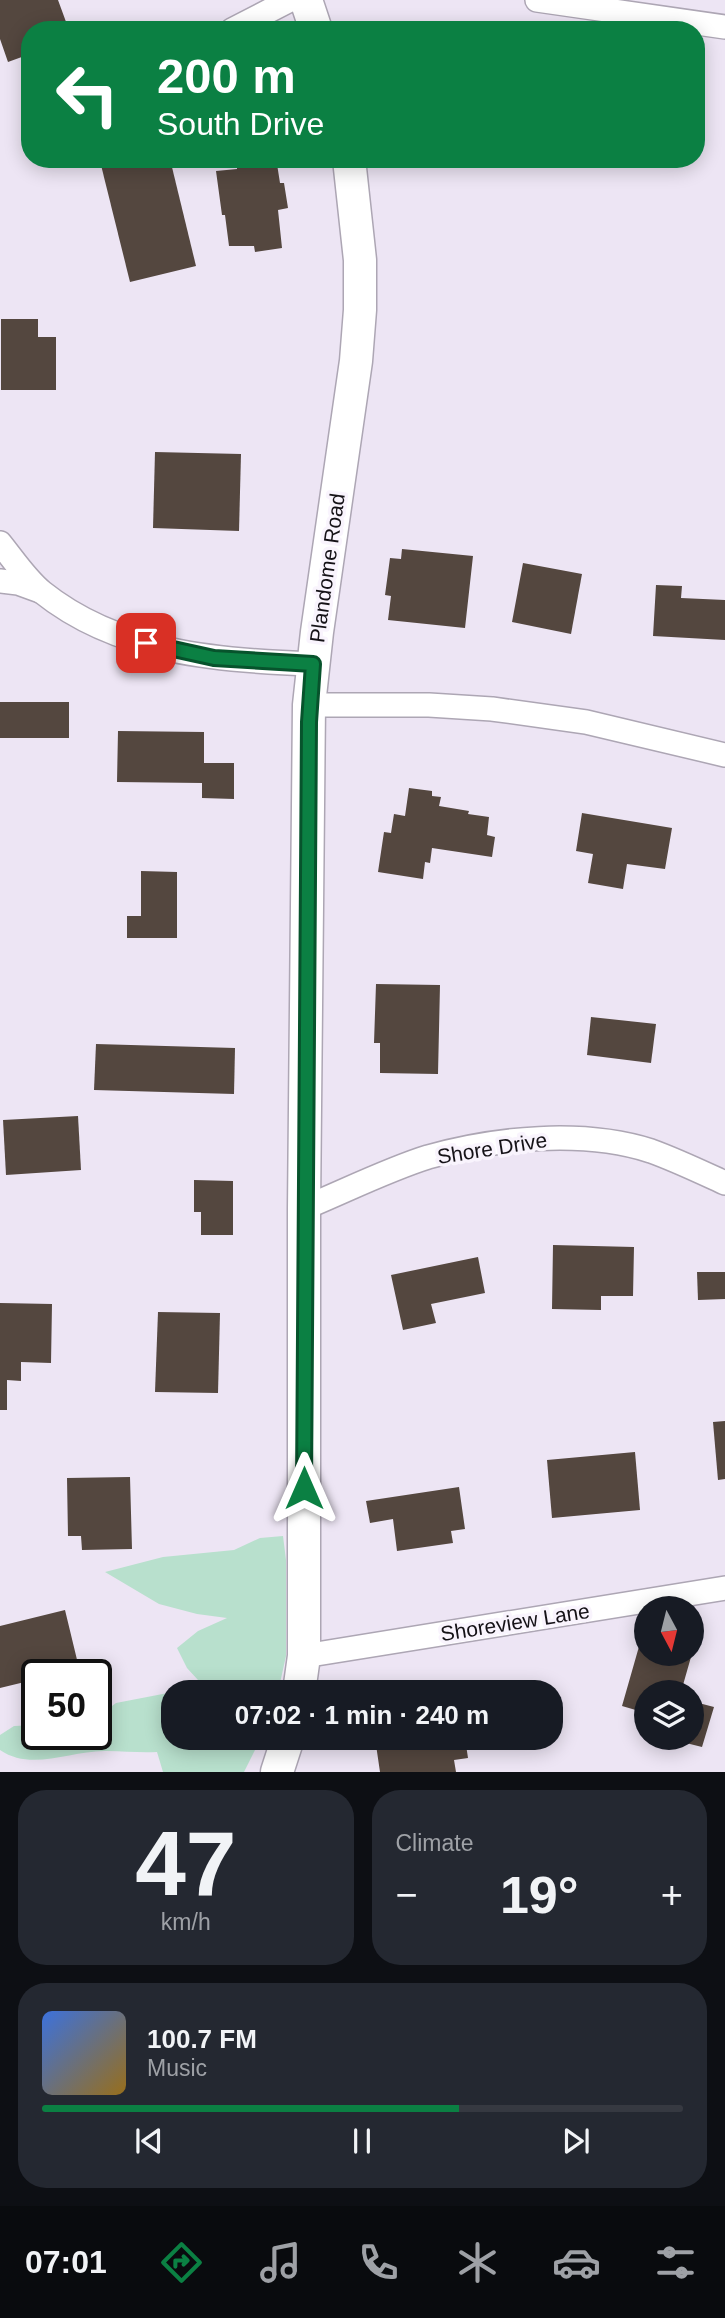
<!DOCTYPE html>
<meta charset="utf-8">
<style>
:root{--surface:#171b24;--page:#242831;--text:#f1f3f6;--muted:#9ea1a6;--line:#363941;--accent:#0b8043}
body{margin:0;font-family:Arial,sans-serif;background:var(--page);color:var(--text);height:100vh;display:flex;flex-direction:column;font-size:26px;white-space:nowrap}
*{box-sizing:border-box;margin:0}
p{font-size:23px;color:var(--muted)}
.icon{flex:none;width:38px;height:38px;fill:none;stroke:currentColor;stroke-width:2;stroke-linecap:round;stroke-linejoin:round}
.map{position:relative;height:1772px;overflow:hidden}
.sheet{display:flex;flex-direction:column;gap:18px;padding:18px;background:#0d0f14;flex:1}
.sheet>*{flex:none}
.guide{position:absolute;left:21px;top:21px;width:684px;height:147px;border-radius:28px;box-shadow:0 4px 18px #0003;background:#0b8043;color:#fff;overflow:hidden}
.needle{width:46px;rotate:173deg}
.tools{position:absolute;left:634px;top:1596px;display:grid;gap:14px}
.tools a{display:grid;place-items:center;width:70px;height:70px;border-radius:50%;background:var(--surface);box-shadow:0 4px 18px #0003;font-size:35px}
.speed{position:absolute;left:21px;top:1659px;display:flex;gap:14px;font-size:35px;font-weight:700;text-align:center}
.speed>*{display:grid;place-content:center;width:91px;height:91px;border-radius:50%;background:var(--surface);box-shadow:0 4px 18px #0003;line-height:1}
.speed .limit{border:4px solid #111;border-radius:10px;background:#fff;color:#111}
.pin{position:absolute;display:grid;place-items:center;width:60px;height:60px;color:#fff;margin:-30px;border-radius:14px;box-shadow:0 4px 10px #0006}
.me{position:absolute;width:77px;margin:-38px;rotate:0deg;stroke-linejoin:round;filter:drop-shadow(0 0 5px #0008)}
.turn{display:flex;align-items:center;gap:24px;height:147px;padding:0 21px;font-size:32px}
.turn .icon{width:91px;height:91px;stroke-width:2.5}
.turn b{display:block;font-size:49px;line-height:60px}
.big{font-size:52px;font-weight:800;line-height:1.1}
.sheet .card{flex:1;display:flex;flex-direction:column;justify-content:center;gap:10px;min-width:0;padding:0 24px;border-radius:28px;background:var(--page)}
.sheet .dial{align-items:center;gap:0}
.dial b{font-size:91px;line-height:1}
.song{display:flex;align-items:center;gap:21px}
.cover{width:84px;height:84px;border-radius:10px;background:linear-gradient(135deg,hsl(220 70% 55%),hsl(40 70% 35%))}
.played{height:7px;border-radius:4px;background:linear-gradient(90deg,var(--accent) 65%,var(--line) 65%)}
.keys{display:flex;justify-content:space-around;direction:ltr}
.heat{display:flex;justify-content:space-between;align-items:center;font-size:38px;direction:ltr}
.sheet .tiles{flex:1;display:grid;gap:18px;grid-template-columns:1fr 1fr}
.card:last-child{grid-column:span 2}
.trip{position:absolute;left:161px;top:1680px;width:402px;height:70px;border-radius:28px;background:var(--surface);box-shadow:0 4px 18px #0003;font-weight:800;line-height:70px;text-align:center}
.menu{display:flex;height:112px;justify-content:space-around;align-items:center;background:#090b0e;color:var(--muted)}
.menu .icon{width:49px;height:49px}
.menu .current{color:var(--accent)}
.menu b{font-size:32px;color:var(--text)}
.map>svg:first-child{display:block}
</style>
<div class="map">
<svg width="725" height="1772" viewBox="0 0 725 1772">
<rect width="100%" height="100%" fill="#ede5f4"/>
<g fill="#b8e0cd">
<polygon points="283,1536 286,1560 286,1656 278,1692 174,1692 198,1680 187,1668 177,1648 198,1631 227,1618 197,1614 159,1604 105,1572 163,1557 234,1550 260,1538"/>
<path d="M173,1692V1738H261L244,1772H163L157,1752C140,1753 124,1751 107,1751C71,1750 32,1772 0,1750V1735L14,1726L37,1725V1734H96V1718L116,1703Z"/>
</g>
<g fill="#54473f">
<polygon points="0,0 58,0 69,30 30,30 30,54 8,62 0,39"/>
<polygon points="108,159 170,159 196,266 130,282 100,161"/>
<polygon points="257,162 257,166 277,164 280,183 284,183 288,208 278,210 282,248 255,252 254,246 229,246 225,215 222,215 216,171 237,169 237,166"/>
<polygon points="1,319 38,319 38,337 56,337 56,390 1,390"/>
<polygon points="155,452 241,454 239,531 153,528"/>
<polygon points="402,549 473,556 465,628 388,620 391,596 385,595 390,558 401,559"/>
<polygon points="523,563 582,574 571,634 512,622"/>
<polygon points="656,585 682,586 681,598 725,600 725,640 653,636"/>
<rect x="0" y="702" width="69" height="36"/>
<polygon points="118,731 204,732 204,763 234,763 234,799 202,798 202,783 117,782"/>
<polygon points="409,788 432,791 432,796 441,797 439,806 469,811 468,814 489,817 487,835 495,837 492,857 432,848 430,863 425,862 423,879 378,872 384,832 391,833 394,814 405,816"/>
<polygon points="582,813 672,828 665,869 627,864 623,889 588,883 593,854 576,851"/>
<polygon points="141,871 177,872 177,938 127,938 127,916 141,916"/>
<polygon points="376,984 440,985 438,1074 380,1073 380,1043 374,1043"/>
<polygon points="591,1017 656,1024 651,1063 587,1055"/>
<polygon points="96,1044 235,1048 234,1094 94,1090"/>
<polygon points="78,1116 81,1170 6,1175 3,1120"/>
<polygon points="194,1180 233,1181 233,1235 201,1235 201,1212 194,1212"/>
<polygon points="553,1245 634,1247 633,1296 601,1296 601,1310 552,1309"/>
<polygon points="478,1257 485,1293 431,1304 436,1323 403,1330 391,1275"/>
<polygon points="697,1272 725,1272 725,1299 698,1300"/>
<polygon points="0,1303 52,1304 51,1363 21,1362 21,1381 7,1380 7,1410 0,1410"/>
<polygon points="158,1312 220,1313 218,1393 155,1392"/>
<polygon points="725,1421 725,1479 718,1480 713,1422"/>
<polygon points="635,1452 640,1510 552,1518 547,1460"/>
<polygon points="130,1477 132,1549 82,1550 81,1536 68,1536 67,1478"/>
<polygon points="459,1487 465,1529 451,1531 453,1543 397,1551 393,1519 370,1523 366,1501"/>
<polygon points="65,1610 79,1668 52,1675 37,1675 37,1679 0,1688 0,1626"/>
<polygon points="640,1643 646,1644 646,1654 679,1654 691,1657 681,1692 646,1692 646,1713 622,1706"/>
<polygon points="691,1701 714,1707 702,1747 670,1739 691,1738"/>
<polygon points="375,1738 465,1738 468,1758 454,1760 456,1772 380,1772"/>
</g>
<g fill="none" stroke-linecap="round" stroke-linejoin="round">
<defs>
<g id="street">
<polyline points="537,0 725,27"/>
<polyline points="232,30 290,0"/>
<path d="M0,543C13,559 26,579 42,592C118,653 219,661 313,664"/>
<polyline points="0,581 18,583 40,591"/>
<polyline points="309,705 429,705 492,709 586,722 725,755"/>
<path d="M304,1208C343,1192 389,1169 428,1157C496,1138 582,1129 651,1151C676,1160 701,1172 725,1183"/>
<polyline points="304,1656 725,1588"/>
</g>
<g id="secondary">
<polyline points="306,0 316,30"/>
<polyline points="299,1692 304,1656 304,1208 309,705 317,632 356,361 360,310 360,260 349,159"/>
<polyline points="277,1772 288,1738"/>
</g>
</defs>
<use href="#street" stroke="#ada6b4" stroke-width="26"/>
<use href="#secondary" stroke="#ada6b4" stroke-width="35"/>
<use href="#street" stroke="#fff" stroke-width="23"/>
<use href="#secondary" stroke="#fff" stroke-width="32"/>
</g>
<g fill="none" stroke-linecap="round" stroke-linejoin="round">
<defs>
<polyline id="route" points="146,643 214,658 313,664 309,722 304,1488"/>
</defs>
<use href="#route" stroke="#07532c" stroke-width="18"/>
<use href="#route" stroke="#0b8043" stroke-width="12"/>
</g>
<g text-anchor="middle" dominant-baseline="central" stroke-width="7" stroke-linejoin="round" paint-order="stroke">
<g font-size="21" fill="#151217" stroke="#f9f4fd">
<text transform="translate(327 568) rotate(-82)">Plandome Road</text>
<text transform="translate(492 1148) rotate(-9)">Shore Drive</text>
<text transform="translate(515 1622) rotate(-9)">Shoreview Lane</text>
</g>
</g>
</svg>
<div class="tools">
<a><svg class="needle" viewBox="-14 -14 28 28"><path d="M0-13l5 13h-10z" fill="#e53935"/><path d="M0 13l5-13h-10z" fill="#9ea1a6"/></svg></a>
<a><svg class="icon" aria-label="layers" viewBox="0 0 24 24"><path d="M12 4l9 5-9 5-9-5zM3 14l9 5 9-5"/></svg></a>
</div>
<div class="speed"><div class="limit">50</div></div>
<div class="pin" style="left:146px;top:643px;background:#d93025"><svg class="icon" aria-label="arrive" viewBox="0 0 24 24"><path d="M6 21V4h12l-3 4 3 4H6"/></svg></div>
<svg class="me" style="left:304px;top:1488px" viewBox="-20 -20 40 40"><path d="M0-17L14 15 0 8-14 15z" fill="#0b8043" stroke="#fff" stroke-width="4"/></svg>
<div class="trip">07:02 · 1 min · 240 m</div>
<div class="guide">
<div class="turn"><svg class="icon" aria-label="left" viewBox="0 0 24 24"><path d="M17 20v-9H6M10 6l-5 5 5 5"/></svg><div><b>200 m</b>South Drive</div></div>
</div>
</div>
<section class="sheet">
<div class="tiles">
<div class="card dial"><b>47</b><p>km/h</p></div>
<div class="card"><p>Climate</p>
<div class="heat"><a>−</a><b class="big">19°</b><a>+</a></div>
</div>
<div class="card">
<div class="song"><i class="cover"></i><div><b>100.7 FM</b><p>Music</p></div></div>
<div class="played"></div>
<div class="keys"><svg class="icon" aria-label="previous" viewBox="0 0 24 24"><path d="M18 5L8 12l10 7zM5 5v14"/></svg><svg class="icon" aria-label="pause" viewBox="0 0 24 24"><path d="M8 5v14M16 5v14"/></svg><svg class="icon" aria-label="next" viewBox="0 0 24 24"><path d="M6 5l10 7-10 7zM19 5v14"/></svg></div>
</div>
</div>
</section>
<nav class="menu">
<b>07:01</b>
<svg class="icon current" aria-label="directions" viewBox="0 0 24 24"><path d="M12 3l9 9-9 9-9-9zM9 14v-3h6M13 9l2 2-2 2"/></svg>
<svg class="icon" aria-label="music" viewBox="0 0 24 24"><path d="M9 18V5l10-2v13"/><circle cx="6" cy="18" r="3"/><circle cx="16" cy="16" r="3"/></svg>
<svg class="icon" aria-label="phone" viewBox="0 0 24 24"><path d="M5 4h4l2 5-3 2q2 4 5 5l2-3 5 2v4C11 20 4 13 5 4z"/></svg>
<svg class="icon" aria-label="climate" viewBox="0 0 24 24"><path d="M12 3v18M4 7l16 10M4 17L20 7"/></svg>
<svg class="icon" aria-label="car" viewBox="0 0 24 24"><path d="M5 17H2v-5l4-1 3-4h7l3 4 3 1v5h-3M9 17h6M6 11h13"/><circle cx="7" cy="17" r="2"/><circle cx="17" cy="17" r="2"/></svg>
<svg class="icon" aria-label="filters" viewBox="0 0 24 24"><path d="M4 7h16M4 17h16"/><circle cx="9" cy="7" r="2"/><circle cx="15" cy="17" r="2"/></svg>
</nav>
